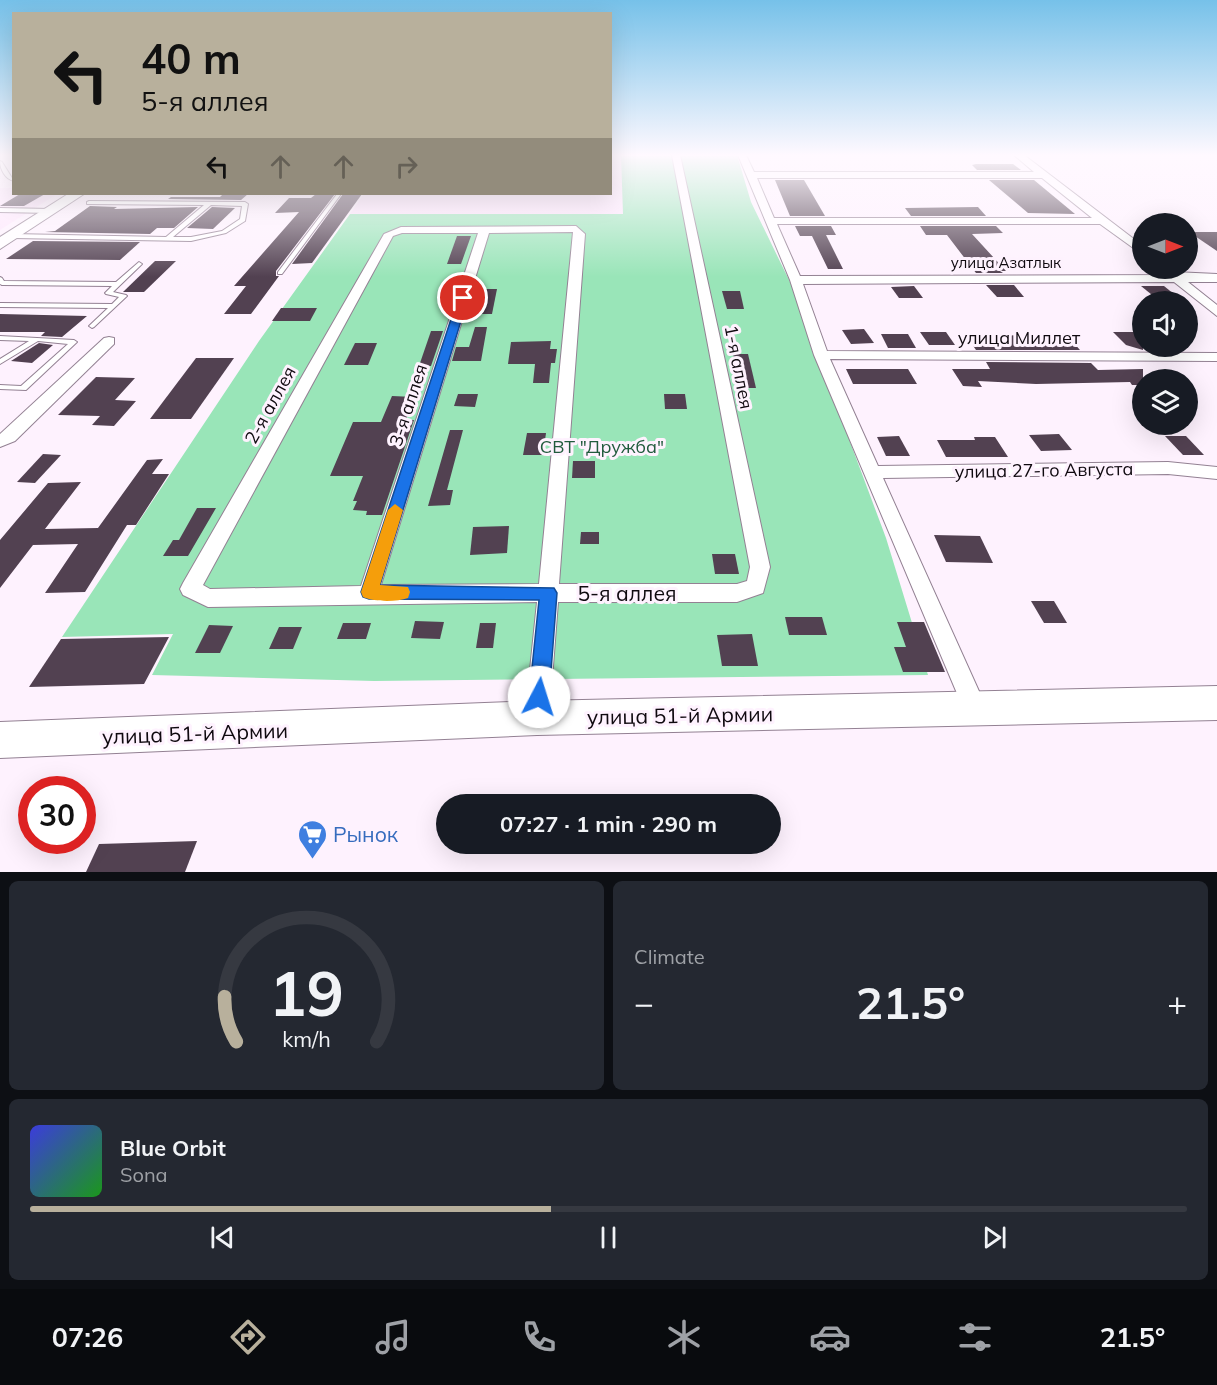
<!DOCTYPE html>
<meta charset="utf-8">
<style>
:root{--surface:#171b24;--page:#242831;--text:#f1f3f6;--muted:#9ea1a6;--line:#363941;--accent:#b8b09c}
body{margin:0;font-family:Mulish,sans-serif;background:var(--page);color:var(--text);height:100vh;display:flex;flex-direction:column;font-size:22px;white-space:nowrap}
*{box-sizing:border-box;margin:0}
p{font-size:20px;color:var(--muted)}
.icon{flex:none;width:33px;height:33px;fill:none;stroke:currentColor;stroke-width:2;stroke-linecap:round;stroke-linejoin:round}
.map{position:relative;height:872px;overflow:hidden}
.details{display:flex;flex-direction:column;gap:9px;padding:9px;background:#0d0f14;flex:1}
.details>*{flex:none}
.top-card{position:absolute;left:12px;top:12px;width:600px;height:183px;border-radius:0px;box-shadow:0 6px 24px #0002;background:#b8b09c;color:#111;overflow:hidden}
.needle{width:39px;rotate:90deg}
.tools{position:absolute;left:1132px;top:213px;display:grid;gap:12px}
.tools a{display:grid;place-items:center;width:66px;height:66px;border-radius:50%;background:var(--surface);box-shadow:0 6px 24px #0002;font-size:30px}
.speed{position:absolute;left:18px;top:776px;display:flex;gap:12px;font-size:30px;font-weight:700;text-align:center}
.speed>*{display:grid;place-content:center;width:78px;height:78px;border-radius:50%;background:var(--surface);box-shadow:0 6px 24px #0002;line-height:1}
.speed .limit{border:9px solid #d22;background:#fff;color:#111}
.pin{position:absolute;display:grid;place-items:center;width:51px;height:51px;color:#fff;margin:-26px;border:3px solid #fff;border-radius:50%;box-shadow:0 2px 6px #0007}
.me{position:absolute;width:66px;margin:-33px;rotate:5deg;stroke-linejoin:round;filter:drop-shadow(0 0 4px #0008)}
.turn{display:flex;align-items:center;gap:21px;height:126px;padding:0 30px;font-size:27px}
.turn .icon{width:78px;height:78px;stroke-width:2.5}
.turn b{display:block;font-size:42px;line-height:51px}
.lanes{display:flex;align-items:center;height:57px;padding:0 30px;background:#0003;justify-content:center;gap:30px;direction:ltr}
.lanes .off{opacity:.35}
.big{font-size:45px;font-weight:700;line-height:1.1}
.details .card{flex:1;display:flex;flex-direction:column;justify-content:center;gap:9px;min-width:0;padding:0 21px;border-radius:9px;background:var(--page)}
.details .dial{align-items:center;gap:0}
.dial svg{height:156px;overflow:visible;fill:none;stroke:var(--line);stroke-width:7;stroke-linecap:round;text-anchor:middle}
.dial text{fill:var(--text);stroke:none}
.song{display:flex;align-items:center;gap:18px}
.cover{width:72px;height:72px;border-radius:9px;background:linear-gradient(135deg,hsl(240 70% 55%),hsl(120 70% 35%))}
.played{height:6px;border-radius:3px;background:linear-gradient(90deg,var(--accent) 45%,var(--line) 45%)}
.keys{display:flex;justify-content:space-around;direction:ltr}
.heat{display:flex;justify-content:space-between;align-items:center;font-size:33px;direction:ltr}
.details .tiles{flex:1;display:grid;gap:9px;grid-template-columns:1fr 1fr}
.card:last-child{grid-column:span 2}
.trip{position:absolute;left:436px;top:794px;width:345px;height:60px;border-radius:30px;background:var(--surface);box-shadow:0 6px 24px #0002;font-weight:700;line-height:60px;text-align:center}
.tab-bar{display:flex;height:96px;justify-content:space-around;align-items:center;background:#090b0e;color:var(--muted)}
.tab-bar .icon{width:42px;height:42px}
.tab-bar .on{color:var(--accent)}
.tab-bar b{font-size:27px;color:var(--text)}
.map>svg:first-child{display:block}
</style>
<div class="map">
<svg width="1217" height="872" viewBox="0 0 1217 872">
<rect width="100%" height="100%" fill="#fef2fe"/>
<g fill="#fde7fc">
<polygon points="611,155 621,155 624,214 350,214 364,194 610,194"/>
<polygon points="0,188 13,188 14,194 57,194 0,230"/>
</g>
<polygon fill="#99e5b8" points="621,155 737,155 751,202 791,284 886,538 928,675 374,681 152,675 173,634 62,637 259,341 350,214 623,214"/>
<g fill="#524151">
<polygon points="976,164 1013,164 1021,170 977,170 972,165"/>
<polygon points="775,180 804,180 825,216 790,216"/>
<polygon points="989,180 1034,180 1075,214 1028,213"/>
<polygon points="20,194 45,194 24,206 0,206"/>
<polygon points="223,194 248,194 241,200 168,199 171,197 220,197"/>
<polygon points="316,194 335,194 276,271 276,276 279,276 251,314 224,314 246,286 234,286 299,212 275,213 289,198 311,198"/>
<polygon points="343,194 362,194 312,263 292,264"/>
<polygon points="90,206 117,207 114,209 198,207 174,228 157,228 150,234 45,232 55,231"/>
<polygon points="212,207 235,208 213,229 187,228"/>
<polygon points="978,207 986,216 911,216 905,208"/>
<polygon points="795,226 831,226 836,235 826,235 843,269 828,269 812,236 800,236"/>
<polygon points="920,226 996,226 1003,233 972,234 1006,271 1000,271 1003,273 976,273 947,235 926,235"/>
<polygon points="1189,232 1217,232 1217,251"/>
<polygon points="457,236 471,236 461,264 447,264"/>
<polygon points="33,241 140,242 120,260 6,259"/>
<polygon points="155,261 176,261 144,292 123,292"/>
<polygon points="986,285 1014,285 1024,297 997,297"/>
<polygon points="914,286 923,298 899,298 891,287"/>
<polygon points="1141,286 1164,286 1180,299 1157,299"/>
<polygon points="485,289 497,289 492,314 479,314"/>
<polygon points="722,291 740,291 744,309 727,309"/>
<polygon points="281,308 317,308 310,321 272,321"/>
<polygon points="0,314 87,316 62,337 41,336 45,332 0,332"/>
<polygon points="475,327 487,327 481,361 452,361 456,347 469,347"/>
<polygon points="864,329 874,343 851,344 842,330"/>
<polygon points="431,331 443,331 431,366 419,366"/>
<polygon points="920,332 946,332 955,345 929,345"/>
<polygon points="1113,332 1143,332 1143,350 1126,345"/>
<polygon points="1040,333 1065,333 1080,350 976,350 965,334 1042,336"/>
<polygon points="881,334 908,334 916,348 888,348"/>
<polygon points="551,341 550,349 557,349 555,363 551,363 549,383 533,383 535,364 508,364 511,342"/>
<polygon points="39,343 53,345 32,363 11,361"/>
<polygon points="355,343 377,343 368,365 344,365"/>
<polygon points="733,354 748,354 756,388 740,388"/>
<polygon points="196,358 234,358 191,419 150,419"/>
<polygon points="986,362 1091,363 1098,370 1143,369 1143,385 1132,385 1130,382 1036,384 978,381 982,387 963,386 952,369 990,369"/>
<polygon points="846,369 908,369 917,384 853,384"/>
<polygon points="96,377 135,378 115,400 136,401 114,426 92,425 100,416 58,415"/>
<polygon points="458,394 478,394 475,407 454,406"/>
<polygon points="664,394 685,394 687,409 665,409"/>
<polygon points="392,396 414,397 406,420 414,420 382,515 366,515 367,511 353,510 357,501 353,501 363,476 330,476 353,422 381,422"/>
<polygon points="450,430 463,430 447,490 453,490 450,505 428,506"/>
<polygon points="527,433 546,433 543,455 523,455"/>
<polygon points="1059,434 1072,450 1041,451 1029,435"/>
<polygon points="899,436 910,456 886,456 877,437"/>
<polygon points="1165,436 1186,436 1204,455 1183,455"/>
<polygon points="974,437 995,437 1008,457 946,457 937,440 975,440"/>
<polygon points="43,454 61,455 35,483 17,482"/>
<polygon points="163,459 152,474 169,474 136,525 127,525 85,592 45,593 78,544 33,545 0,588 0,540 48,483 81,482 45,529 98,528 147,460"/>
<polygon points="573,461 595,461 595,478 572,478"/>
<polygon points="197,508 216,508 188,556 163,556 173,540 179,540"/>
<polygon points="509,526 507,553 470,555 473,527"/>
<polygon points="581,532 599,532 599,544 580,544"/>
<polygon points="934,535 980,536 993,563 946,562"/>
<polygon points="712,554 735,554 739,574 715,574"/>
<polygon points="1031,601 1054,601 1067,623 1044,623"/>
<polygon points="785,617 822,617 827,635 789,635"/>
<polygon points="415,621 444,622 440,639 411,638"/>
<polygon points="897,622 924,622 945,672 903,672 894,647 906,647"/>
<polygon points="343,623 371,623 366,639 337,639"/>
<polygon points="480,623 496,623 493,648 476,648"/>
<polygon points="209,625 233,626 220,653 195,653"/>
<polygon points="279,627 302,627 293,649 269,649"/>
<polygon points="752,634 758,666 722,666 717,635"/>
<polygon points="169,637 144,684 29,687 61,639"/>
<polygon points="197,841 185,872 86,872 99,844"/>
</g>
<g fill="none" stroke-linecap="round" stroke-linejoin="round">
<defs>
<g id="lane">
<path d="M0,161L2,162L12,178H14V181C5,179 0,169 0,161Z"/>
<polygon points="337,194 341,194 282,274 278,274 278,272"/>
<path d="M89,201L245,202L248,204L245,221L226,233L191,241L12,238L9,236L12,234L166,237L204,205L87,204V202ZM211,205L242,206L240,219L222,231L191,237H173Z"/>
<polygon points="0,208 51,209 54,211 51,213 0,212"/>
<polygon points="139,262 142,264 141,265 113,292 126,295 127,296 94,327 92,328 89,326 108,308 0,307 0,303 112,304 119,297 106,294 105,293 112,286 2,285 0,284 0,277 2,278 4,281 116,282"/>
<polygon points="0,336 74,340 77,342 26,390 0,389 0,385 21,386 68,344 38,341 0,364 0,359 29,341 0,340"/>
</g>
<g id="street">
<path d="M672,155H680L770,567L763,593L737,602H558L549,718L546,726L537,730L528,726L525,718L537,602L208,607L183,595L180,589L183,583L384,234L401,227L576,226L585,234L559,584H737L747,581L750,567ZM573,232L539,584L381,585L489,233ZM402,233H478L361,586L210,589L203,585L393,236Z"/>
<path d="M738,155H746L754,172H1034L1014,155H1024L1143,246V255L1100,224H777L800,276L1169,275L1174,272L1217,274V282H1188L1217,305V316L1174,282L803,284L827,351L1217,353V361L830,359L878,466L1168,462L1217,467V479L1168,474L883,478L987,709L983,717L975,721L967,717L814,355L790,280ZM757,178H1042L1092,218H774Z"/>
<polygon points="109,337 114,338 114,344 15,441 0,447 0,434 104,338"/>
</g>
<g id="secondary">
<polygon points="68,194 84,194 0,249 0,237"/>
<polygon points="1217,686 1217,720 537,735 0,758 0,722 537,701"/>
</g>
</defs>
<use href="#lane" stroke="#938193" stroke-width="2"/>
<use href="#street" stroke="#938193" stroke-width="2"/>
<use href="#secondary" stroke="#938193" stroke-width="2"/>
<use href="#lane" fill="#fff" fill-rule="evenodd"/>
<use href="#street" fill="#fff" fill-rule="evenodd"/>
<use href="#secondary" fill="#fff" fill-rule="evenodd"/>
</g>
<linearGradient id="sky" x2="0" y2="1"><stop stop-color="#76c1e9"/><stop offset="0.56" stop-color="#fff9ff"/><stop offset="1" stop-color="#fff9ff" stop-opacity="0"/></linearGradient>
<rect width="1217" height="277" fill="url(#sky)"/>
<polygon fill="#1a73e8" stroke="#114b97" stroke-width="1.5" points="463,295 468,298 380,585 554,588 557,593 549,697 546,704 539,707 532,704 529,697 539,600 369,599 363,597 361,592 458,298"/>
<path fill="#f59e0b" d="M395,504L403,510L380,585L408,587L410,592L408,598C396,602 375,602 363,597L361,592L388,510Z"/>
<defs>
<symbol id="supermarket-pin" viewBox="-11 -11 22 30"><path d="M0 17L-7.5 6A9.5 9.5 0 1 1 7.5 6Z" fill="#3f7fe0" stroke="#fef2fe"/><path d="M-6-5.5h2.5l.6 2H6L4.5 2H-2.5L-4.4-4H-6ZM-1.5 3.2a1.3 1.3 0 1 0 .1 0ZM3 3.2a1.3 1.3 0 1 0 .1 0Z" fill="#fff"/></symbol>
</defs>
<g fill-rule="evenodd">
<use href="#supermarket-pin" x="296" y="818" width="33" height="45"/>
</g>
<g text-anchor="middle" dominant-baseline="central" stroke-width="6" stroke-linejoin="round" paint-order="stroke">
<g font-size="15" fill="#0f090f" stroke="#fef2fe">
<text x="1006" y="262">улица Азатлык</text>
</g>
<g font-size="18" fill="#0f090f" stroke="#fef2fe">
<text x="1019" y="337">улица Миллет</text>
<text transform="translate(739 367) rotate(79)">1-я аллея</text>
<text transform="translate(270 405) rotate(-61)">2-я аллея</text>
<text transform="translate(408 405) rotate(-72)">3-я аллея</text>
<text transform="translate(1044 470) rotate(-1)">улица 27-го Августа</text>
</g>
<g font-size="18" fill="#215b3d" stroke="#fef2fe">
<text x="602" y="446">СВТ "Дружба"</text>
</g>
<g font-size="21" fill="#0f090f" stroke="#fef2fe">
<text x="627" y="593">5-я аллея</text>
<text transform="translate(680 715) rotate(-1)">улица 51-й Армии</text>
<text transform="translate(195 733) rotate(-2)">улица 51-й Армии</text>
</g>
<g font-size="21" fill="#366cbe" stroke="#fef2fe" text-anchor="start">
<text x="333" y="834">Рынок</text>
</g>
</g>
</svg>
<div class="tools">
<a><svg class="needle" viewBox="-14 -14 28 28"><path d="M0-13l5 13h-10z" fill="#e53935"/><path d="M0 13l5-13h-10z" fill="#9ea1a6"/></svg></a>
<a><svg class="icon" aria-label="sound" viewBox="0 0 24 24"><path d="M4 9h4l5-4v14l-5-4H4zM17 9q2 3 0 6"/></svg></a>
<a><svg class="icon" aria-label="layers" viewBox="0 0 24 24"><path d="M12 4l9 5-9 5-9-5zM3 14l9 5 9-5"/></svg></a>
</div>
<div class="speed"><div class="limit">30</div></div>
<div class="pin" style="left:463px;top:298px;background:#d93025"><svg class="icon" aria-label="arrive" viewBox="0 0 24 24"><path d="M6 21V4h12l-3 4 3 4H6"/></svg></div>
<svg class="me" style="left:539px;top:697px" viewBox="-20 -20 40 40"><circle r="19" fill="#fff"/><path d="M0-13L10 11 0 6-10 11z" fill="#1a73e8"/></svg>
<div class="trip">07:27 · 1 min · 290 m</div>
<div class="top-card">
<div class="turn"><svg class="icon" aria-label="left" viewBox="0 0 24 24"><path d="M17 20v-9H6M10 6l-5 5 5 5"/></svg><div><b>40 m</b>5-я аллея</div></div>
<div class="lanes"><svg class="icon" aria-label="left" viewBox="0 0 24 24"><path d="M17 20v-9H6M10 6l-5 5 5 5"/></svg><svg class="icon off" aria-label="ahead" viewBox="0 0 24 24"><path d="M12 20V5M6 11l6-6 6 6"/></svg><svg class="icon off" aria-label="ahead" viewBox="0 0 24 24"><path d="M12 20V5M6 11l6-6 6 6"/></svg><svg class="icon off" aria-label="right" viewBox="0 0 24 24"><path d="M7 20v-9h11M14 6l5 5-5 5"/></svg></div>
</div>
</div>
<section class="details">
<div class="tiles">
<div class="card dial"><svg viewBox="0 0 100 80">
<path d="M14 69A42 42 0 1 1 86 69"/>
<path d="M14 69A42 42 0 0 1 8 46" stroke="#b8b09c"/>
<text x="50" y="56" font-size="32" font-weight="700">19</text>
<text x="50" y="72" font-size="11">km/h</text>
</svg></div>
<div class="card"><p>Climate</p>
<div class="heat"><a>−</a><b class="big">21.5°</b><a>+</a></div>
</div>
<div class="card">
<div class="song"><i class="cover"></i><div><b>Blue Orbit</b><p>Sona</p></div></div>
<div class="played"></div>
<div class="keys"><svg class="icon" aria-label="previous" viewBox="0 0 24 24"><path d="M18 5L8 12l10 7zM5 5v14"/></svg><svg class="icon" aria-label="pause" viewBox="0 0 24 24"><path d="M8 5v14M16 5v14"/></svg><svg class="icon" aria-label="next" viewBox="0 0 24 24"><path d="M6 5l10 7-10 7zM19 5v14"/></svg></div>
</div>
</div>
</section>
<nav class="tab-bar">
<b>07:26</b>
<svg class="icon on" aria-label="directions" viewBox="0 0 24 24"><path d="M12 3l9 9-9 9-9-9zM9 14v-3h6M13 9l2 2-2 2"/></svg>
<svg class="icon" aria-label="music" viewBox="0 0 24 24"><path d="M9 18V5l10-2v13"/><circle cx="6" cy="18" r="3"/><circle cx="16" cy="16" r="3"/></svg>
<svg class="icon" aria-label="phone" viewBox="0 0 24 24"><path d="M5 4h4l2 5-3 2q2 4 5 5l2-3 5 2v4C11 20 4 13 5 4z"/></svg>
<svg class="icon" aria-label="climate" viewBox="0 0 24 24"><path d="M12 3v18M4 7l16 10M4 17L20 7"/></svg>
<svg class="icon" aria-label="car" viewBox="0 0 24 24"><path d="M5 17H2v-5l4-1 3-4h7l3 4 3 1v5h-3M9 17h6M6 11h13"/><circle cx="7" cy="17" r="2"/><circle cx="17" cy="17" r="2"/></svg>
<svg class="icon" aria-label="filters" viewBox="0 0 24 24"><path d="M4 7h16M4 17h16"/><circle cx="9" cy="7" r="2"/><circle cx="15" cy="17" r="2"/></svg>
<b>21.5°</b>
</nav>
